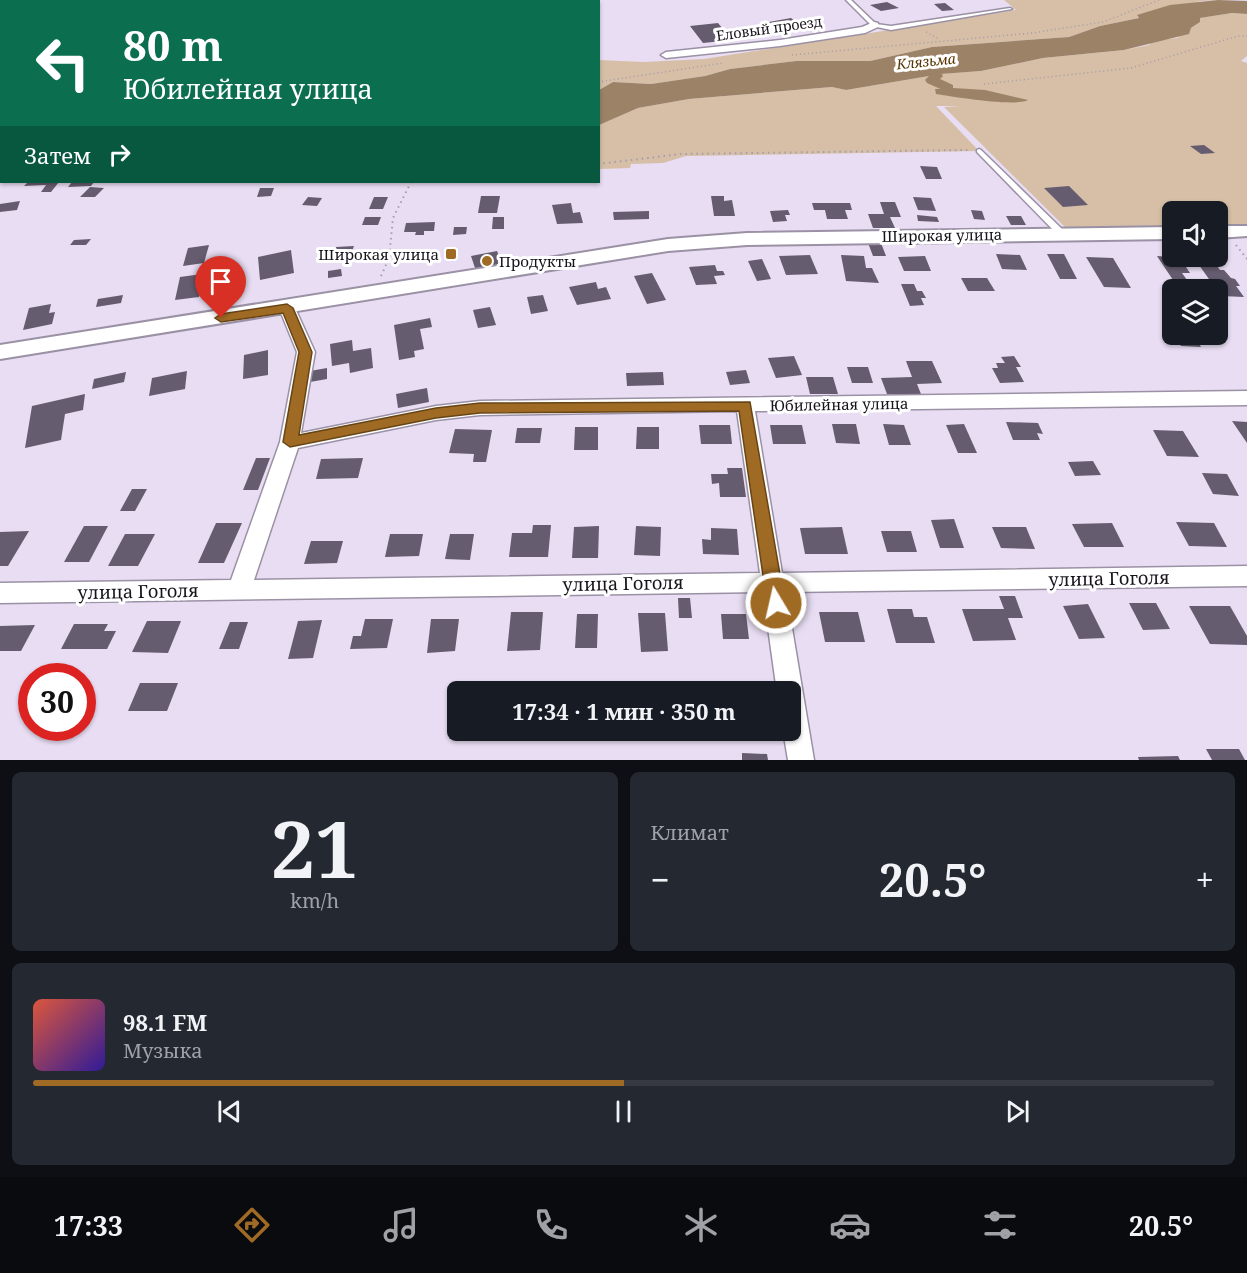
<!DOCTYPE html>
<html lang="ru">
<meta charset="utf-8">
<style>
:root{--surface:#171b24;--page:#242831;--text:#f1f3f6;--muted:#9ea1a6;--line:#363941;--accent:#9f6a23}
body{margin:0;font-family:"Noto Serif",serif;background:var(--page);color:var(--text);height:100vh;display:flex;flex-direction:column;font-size:22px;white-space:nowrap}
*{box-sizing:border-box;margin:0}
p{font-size:20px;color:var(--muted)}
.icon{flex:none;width:33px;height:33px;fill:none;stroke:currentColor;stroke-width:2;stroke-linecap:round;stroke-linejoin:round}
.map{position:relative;height:760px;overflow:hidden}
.sheet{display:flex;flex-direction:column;gap:12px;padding:12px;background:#0d0f14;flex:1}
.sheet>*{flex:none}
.hud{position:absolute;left:0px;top:0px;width:600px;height:183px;box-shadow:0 2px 4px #0004;background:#0b6e4f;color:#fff;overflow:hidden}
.controls{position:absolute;left:1162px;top:201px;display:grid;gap:12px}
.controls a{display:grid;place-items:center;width:66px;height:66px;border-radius:9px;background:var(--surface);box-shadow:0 2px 4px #0004;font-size:30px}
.speed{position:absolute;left:18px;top:663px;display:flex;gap:12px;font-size:30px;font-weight:700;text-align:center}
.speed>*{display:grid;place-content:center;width:78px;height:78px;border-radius:50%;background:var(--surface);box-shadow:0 2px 4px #0004;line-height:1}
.speed .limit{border:9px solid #d22;background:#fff;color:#111}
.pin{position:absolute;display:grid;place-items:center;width:51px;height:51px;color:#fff;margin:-62px -26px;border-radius:50% 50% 50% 0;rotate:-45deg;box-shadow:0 0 6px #0007}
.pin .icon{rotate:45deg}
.me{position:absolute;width:66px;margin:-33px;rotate:351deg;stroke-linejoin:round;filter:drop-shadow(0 0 4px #0008)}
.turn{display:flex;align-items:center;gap:21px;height:126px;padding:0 24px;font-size:27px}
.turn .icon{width:78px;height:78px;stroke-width:2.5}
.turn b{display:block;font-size:42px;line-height:51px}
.then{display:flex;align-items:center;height:57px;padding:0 24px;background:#0003;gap:12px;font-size:22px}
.big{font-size:45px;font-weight:700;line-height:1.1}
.sheet .card{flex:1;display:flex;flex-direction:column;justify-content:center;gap:9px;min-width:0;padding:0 21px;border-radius:9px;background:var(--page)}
.sheet .dial{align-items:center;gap:0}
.dial b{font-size:78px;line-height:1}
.song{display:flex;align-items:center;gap:18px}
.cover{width:72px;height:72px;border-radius:9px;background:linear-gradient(135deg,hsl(10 70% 55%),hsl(250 70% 35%))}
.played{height:6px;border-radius:3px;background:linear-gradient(90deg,var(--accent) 50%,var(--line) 50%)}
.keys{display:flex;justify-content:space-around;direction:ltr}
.heat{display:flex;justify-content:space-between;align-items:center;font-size:33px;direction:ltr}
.sheet .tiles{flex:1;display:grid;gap:12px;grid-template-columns:1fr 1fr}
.card:last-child{grid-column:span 2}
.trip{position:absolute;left:447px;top:681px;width:354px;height:60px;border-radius:9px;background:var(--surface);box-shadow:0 2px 4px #0004;font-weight:700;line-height:60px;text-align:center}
.tabs{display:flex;height:96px;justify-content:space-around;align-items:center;background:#090b0e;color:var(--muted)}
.tabs .icon{width:42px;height:42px}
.tabs .current{color:var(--accent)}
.tabs b{font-size:27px;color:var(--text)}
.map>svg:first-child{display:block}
</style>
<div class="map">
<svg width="1247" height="760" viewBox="0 0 1247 760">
<rect width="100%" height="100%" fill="#e8ddf3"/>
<g fill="#d6bfa6" fill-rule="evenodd">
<polygon points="0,0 261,0 2,2 1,28"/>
<polygon points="1004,0 1218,0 1201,1 1137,16 1139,18 1100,26 1069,37 932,47 870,61 796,61 730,69 705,76 651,84 613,82 599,90 598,60 644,62 704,59 1016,10"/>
<path d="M1232,13L1247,14V56L1241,61L1247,63V225L1218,226V212H1173V227L1068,230L944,107L961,106H936L979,151L686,156L663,163L631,164L630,168L599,169L598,125L638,108L689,99L832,87L846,90L941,74L981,71L1043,58L1124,50L1149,45L1153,41L1177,38L1200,22V18ZM954,88L990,92L977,98L937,94L935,89Z"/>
</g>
<g fill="#9c8368">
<polygon points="1218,0 1247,1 1247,14 1232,13 1200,18 1200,22 1191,28 1189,34 1124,50 1043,58 981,71 941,74 846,90 832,87 689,99 638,108 599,125 599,90 613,82 651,84 705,76 730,69 796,61 870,61 932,47 1069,37 1100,26 1139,18 1137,15 1170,5"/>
<path d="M954,88L985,90L1028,100C1016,107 954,97 936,94L935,89Z"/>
</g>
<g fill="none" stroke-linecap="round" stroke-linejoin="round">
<polygon fill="#9c8368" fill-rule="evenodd" points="913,60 921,60 941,73 943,76 940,79 953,85 953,91 945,91 927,83 925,80 929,76 913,64"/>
</g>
<g fill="#665c6f">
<polygon points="887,2 899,8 881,11 870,5"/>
<polygon points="945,3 954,10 942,11 934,4"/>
<polygon points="791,18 806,29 784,33 769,22"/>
<polygon points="718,23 732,40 703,43 690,26"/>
<polygon points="1204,145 1215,153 1201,154 1190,146"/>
<polygon points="920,166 937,167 942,179 926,179"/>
<polygon points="28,182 59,182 51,192 41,192 46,185 24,186"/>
<polygon points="72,182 94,182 91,186 68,187"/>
<polygon points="1069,186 1088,205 1063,207 1044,188"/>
<polygon points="90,187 104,188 95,197 80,197"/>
<polygon points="260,188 274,188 271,196 257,197"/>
<polygon points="481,196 500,196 497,213 478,213"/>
<polygon points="711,196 724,196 724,201 732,200 735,216 714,216"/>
<polygon points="308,197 322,198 317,206 302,205"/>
<polygon points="374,197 388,197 383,209 369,209"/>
<polygon points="913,197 931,198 936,211 918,210"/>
<polygon points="20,201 17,210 0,212 0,204"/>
<polygon points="880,202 895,202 901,217 890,217 895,228 873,228 868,214 884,214"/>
<polygon points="571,203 573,213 580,212 583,223 557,224 552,205"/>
<polygon points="812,203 850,203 852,210 845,210 848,219 827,219 825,210 814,210"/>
<polygon points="788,210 790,215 785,215 787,221 773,222 770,211"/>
<polygon points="971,210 982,211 985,220 974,219"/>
<polygon points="649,211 649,219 614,220 613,212"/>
<polygon points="917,215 937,217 939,222 918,221"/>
<polygon points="1006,216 1021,216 1026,225 1011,225"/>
<polygon points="365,217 381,217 378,225 362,225"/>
<polygon points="493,217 504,217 504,229 492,229"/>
<polygon points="435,222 434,231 424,231 424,235 415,235 416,232 404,232 406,223"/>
<polygon points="454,227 467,227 466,234 453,235"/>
<polygon points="91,239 86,245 70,245 74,240"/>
<polygon points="868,243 881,243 886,256 873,256"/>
<polygon points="209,245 204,263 183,266 188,248"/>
<polygon points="354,246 348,262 330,263 336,247"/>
<polygon points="291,250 294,273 260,280 258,257"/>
<polygon points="497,251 503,266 476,271 471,256"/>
<polygon points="996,254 1020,255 1027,270 1002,269"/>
<polygon points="1047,254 1064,254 1077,279 1060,279"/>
<polygon points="810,255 818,274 786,275 779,256"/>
<polygon points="841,255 864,256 866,268 872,268 879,283 846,281"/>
<polygon points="925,256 931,271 904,271 898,257"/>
<polygon points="1157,256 1170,257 1175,264 1184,264 1190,273 1182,273 1187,280 1173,280"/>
<polygon points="1086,257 1113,258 1131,288 1104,287"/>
<polygon points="1194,258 1212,259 1220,270 1224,270 1231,278 1235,279 1240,286 1236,286 1244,297 1221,296"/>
<polygon points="762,259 771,279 757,281 748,261"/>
<polygon points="715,265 717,271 723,271 725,275 714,276 717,284 696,285 689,267"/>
<polygon points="341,269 342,276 328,278 328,271"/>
<polygon points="652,273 666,300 647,304 634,276"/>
<polygon points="202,274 200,283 208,282 206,291 200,292 199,297 175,300 180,277"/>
<polygon points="961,278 987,278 995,291 968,291"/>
<polygon points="596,282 598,289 606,287 611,299 577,305 569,287"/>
<polygon points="235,284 229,298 212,299 218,285"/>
<polygon points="901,284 914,284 917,291 922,291 926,298 921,298 924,305 910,306"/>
<polygon points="123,295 121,303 96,307 98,299"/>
<polygon points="543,295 548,311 531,314 527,297"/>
<polygon points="51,304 49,313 55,312 52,324 23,330 29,308"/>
<polygon points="490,307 496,325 478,328 473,310"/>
<polygon points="430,318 432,327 420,329 424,349 414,351 415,357 399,360 394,325"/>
<polygon points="1173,334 1193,334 1201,347 1181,346"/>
<polygon points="352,340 353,351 371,348 373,368 350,373 349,363 332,366 330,344"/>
<polygon points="268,350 268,375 243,379 244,355"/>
<polygon points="794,356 802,375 776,378 768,358"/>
<polygon points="1014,356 1021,367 1016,367 1024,382 1000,383 992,368 998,368 996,363 1005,363 1001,357"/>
<polygon points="906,361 932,361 942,383 917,384 921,394 887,394 881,378 912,377"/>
<polygon points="847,367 868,367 873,383 852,383"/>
<polygon points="327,368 327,379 310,382 310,371"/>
<polygon points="746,370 750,383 730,385 726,372"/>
<polygon points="187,371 185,389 149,396 152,378"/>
<polygon points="126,372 124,382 92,389 94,379"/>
<polygon points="663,372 664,385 627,386 626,373"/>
<polygon points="806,377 833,377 838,394 810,394"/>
<polygon points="427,388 429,402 398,408 396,394"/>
<polygon points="85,394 83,410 65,414 61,440 25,448 32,406"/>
<polygon points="1232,421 1247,422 1247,443"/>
<polygon points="1006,422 1038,423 1043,434 1037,433 1040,440 1013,440"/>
<polygon points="832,424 856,424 860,444 836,443"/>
<polygon points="883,424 904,425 911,445 889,445"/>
<polygon points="964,424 977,453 958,453 946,425"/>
<polygon points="699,425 730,425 732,444 701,444"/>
<polygon points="770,425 802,425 806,444 773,444"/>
<polygon points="575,427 598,427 598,450 574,450"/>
<polygon points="637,427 659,427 659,449 636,449"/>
<polygon points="517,428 542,428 540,443 515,443"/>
<polygon points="455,429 492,430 486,462 473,462 474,454 449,453"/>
<polygon points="1153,430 1183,431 1199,457 1167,456"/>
<polygon points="256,458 270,458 258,490 243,490"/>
<polygon points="363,458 358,478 316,479 321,459"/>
<polygon points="1093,461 1101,475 1075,476 1068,462"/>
<polygon points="727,468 742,468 746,497 720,497 719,483 712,484 711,474 728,474"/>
<polygon points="1202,473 1227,474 1239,496 1213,494"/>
<polygon points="132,489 147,489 135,511 120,511"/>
<polygon points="954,519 964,548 940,548 931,520"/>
<polygon points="1176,522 1214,523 1227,547 1189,546"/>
<polygon points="216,523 242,523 224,563 198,563"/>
<polygon points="1112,523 1124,547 1084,547 1072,524"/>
<polygon points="533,525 551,525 548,557 509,557 512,533 532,533"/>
<polygon points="84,526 108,526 89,562 64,562"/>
<polygon points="599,526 598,558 572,558 574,527"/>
<polygon points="636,526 661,527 660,556 634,555"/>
<polygon points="842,527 848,554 805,554 800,528"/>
<polygon points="992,527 1026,527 1035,549 1001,548"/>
<polygon points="711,528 737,529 739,555 703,554 702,539 711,540"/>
<polygon points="29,531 8,566 0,566 0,532"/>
<polygon points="881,531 911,531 917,552 887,552"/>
<polygon points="125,534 155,534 138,566 108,566"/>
<polygon points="390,534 423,534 419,556 385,557"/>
<polygon points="450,534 474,534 470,560 445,559"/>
<polygon points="311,541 343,541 337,563 304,564"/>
<polygon points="999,596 1015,596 1023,618 1008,618 1016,640 973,641 962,609 1004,609"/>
<polygon points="678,598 690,598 692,618 679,618"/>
<polygon points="1129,603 1156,603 1170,629 1143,630"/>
<polygon points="1088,604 1105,638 1079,639 1063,606"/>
<polygon points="1189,606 1230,606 1247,636 1247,645 1210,644"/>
<polygon points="887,609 912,609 914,617 927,617 935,643 896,643"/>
<polygon points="511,612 543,612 540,650 507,651"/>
<polygon points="819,612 858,612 865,642 825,642"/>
<polygon points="638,613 665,613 668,651 641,652"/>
<polygon points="577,614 598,614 597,648 575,648"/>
<polygon points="721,614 746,614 749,639 723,639"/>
<polygon points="365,619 393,619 387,648 350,649 353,636 361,636"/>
<polygon points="431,619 459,619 455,651 427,653"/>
<polygon points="322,620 313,658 288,659 298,621"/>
<polygon points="147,621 181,621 168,653 132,652"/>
<polygon points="230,622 248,622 239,649 219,649"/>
<polygon points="74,624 108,624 104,631 116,631 107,649 61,649"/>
<polygon points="35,625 21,651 0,651 0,626"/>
<polygon points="140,683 178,683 167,711 128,711"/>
<polygon points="1206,749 1239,749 1245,760 1212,760"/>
<polygon points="742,753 767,754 768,760 742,760"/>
<polygon points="1178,756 1180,760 1139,760 1138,757"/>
</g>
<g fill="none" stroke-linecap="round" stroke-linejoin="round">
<defs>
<g id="service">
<polygon points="846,0 851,0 876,24 891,26 1010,8 1012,9 891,30 872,26"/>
<polygon points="979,149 981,150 1065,232 1065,236 1059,236 977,152 977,150"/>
</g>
<g id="minor">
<polygon points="354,0 364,0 354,2"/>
<polygon points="874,22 878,23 878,27 865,33 780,46 666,58 661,55 666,52 780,40 862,27"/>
<rect x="0" y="147" width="2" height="8"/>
<path d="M287,303L295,308L315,352L301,433L436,406L480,401L1247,391V405L755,411L782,573L1247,566V586L786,592L814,760H788L783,730H790V692H777L763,592L0,603V583L231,580L280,442L297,352L279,308ZM737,411L760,573L254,580L298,448L436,420L480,415Z"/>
</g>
<g id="tertiary">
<polygon points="1218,226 1247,226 1247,236 1218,238"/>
<polygon points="1173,227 1173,239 747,245 668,251 0,359 0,345 668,239 747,233"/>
</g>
</defs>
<use href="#service" stroke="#9b91a5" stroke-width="3"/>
<use href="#minor" stroke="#9b91a5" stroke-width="3"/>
<use href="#tertiary" stroke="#9b91a5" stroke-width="4"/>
<g stroke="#a49bad" stroke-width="1.5" stroke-dasharray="1 3" stroke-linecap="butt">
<polyline points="575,2 577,0"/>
<polyline points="926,32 939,39"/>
<polyline points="792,55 1032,33 1103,22 1159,0"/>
<polyline points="598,82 723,63"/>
<polyline points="984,84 1131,68 1238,36 1247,36"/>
</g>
<g stroke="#a49bad" stroke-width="2" stroke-dasharray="1.5 4" stroke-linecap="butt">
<polyline points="598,164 681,154 968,150"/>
<polyline points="1236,245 1247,259"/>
<polyline points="381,276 389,258 393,218 411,182"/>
</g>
<use href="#service" fill="#fff" fill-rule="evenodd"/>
<use href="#minor" fill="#fff" fill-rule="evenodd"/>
<use href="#tertiary" fill="#fff" fill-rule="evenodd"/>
</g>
<polygon fill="#9f6a23" stroke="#674517" stroke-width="1.5" points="287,304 293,308 312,352 299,435 436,408 480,403 750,402 785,603 782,608 776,611 770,608 767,603 739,411 480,413 436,418 290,447 283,442 299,352 283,313 221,322 215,318 221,314"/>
<g fill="#9f6a23" stroke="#fff" stroke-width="2">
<rect x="445" y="248" width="12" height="12" rx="3"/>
<circle cx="487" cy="261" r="6"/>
</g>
<g text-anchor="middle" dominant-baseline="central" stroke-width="6" stroke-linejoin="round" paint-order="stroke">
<g font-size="14" fill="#17131b" stroke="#fff">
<text transform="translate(769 28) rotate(-8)">Еловый проезд</text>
</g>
<g font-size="14" font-style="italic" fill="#563300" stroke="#fff">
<text transform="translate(926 61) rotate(-6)">Клязьма</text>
</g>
<g font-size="15" fill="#17131b" stroke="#fff">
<text transform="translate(942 235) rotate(-1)">Широкая улица</text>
<text transform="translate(839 404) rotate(-1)">Юбилейная улица</text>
</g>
<g font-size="15" fill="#17131b" stroke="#fff" text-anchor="end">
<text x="439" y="254">Широкая улица</text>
<text x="499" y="261" text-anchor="start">Продукты</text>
</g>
<g font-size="18" fill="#17131b" stroke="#fff">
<text transform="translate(1109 578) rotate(-1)">улица Гоголя</text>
<text transform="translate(623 583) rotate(-1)">улица Гоголя</text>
<text transform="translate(138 591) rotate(-1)">улица Гоголя</text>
</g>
</g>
</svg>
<div class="controls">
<a><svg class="icon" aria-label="sound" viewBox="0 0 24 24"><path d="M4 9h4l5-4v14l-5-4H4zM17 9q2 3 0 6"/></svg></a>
<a><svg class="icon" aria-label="layers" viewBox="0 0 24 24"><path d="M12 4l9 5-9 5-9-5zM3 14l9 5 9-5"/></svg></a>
</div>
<div class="speed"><div class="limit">30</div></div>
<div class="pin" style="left:221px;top:318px;background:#d93025"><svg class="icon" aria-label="arrive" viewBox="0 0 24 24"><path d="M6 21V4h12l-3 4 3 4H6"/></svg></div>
<svg class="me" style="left:776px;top:603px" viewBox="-20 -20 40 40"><circle r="17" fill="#9f6a23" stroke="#fff" stroke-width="3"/><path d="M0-11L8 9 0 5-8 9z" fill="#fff"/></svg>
<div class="trip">17:34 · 1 мин · 350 m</div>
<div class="hud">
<div class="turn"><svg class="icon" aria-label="left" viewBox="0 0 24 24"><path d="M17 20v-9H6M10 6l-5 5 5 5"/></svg><div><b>80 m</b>Юбилейная улица</div></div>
<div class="then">Затем<svg class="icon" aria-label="right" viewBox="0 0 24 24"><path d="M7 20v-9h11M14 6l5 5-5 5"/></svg></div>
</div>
</div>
<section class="sheet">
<div class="tiles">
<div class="card dial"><b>21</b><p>km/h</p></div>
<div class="card"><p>Климат</p>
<div class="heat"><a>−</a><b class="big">20.5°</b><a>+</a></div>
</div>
<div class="card">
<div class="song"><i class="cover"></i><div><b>98.1 FM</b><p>Музыка</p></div></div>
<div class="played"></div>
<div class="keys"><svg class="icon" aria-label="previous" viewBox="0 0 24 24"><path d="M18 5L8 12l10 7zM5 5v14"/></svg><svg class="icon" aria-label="pause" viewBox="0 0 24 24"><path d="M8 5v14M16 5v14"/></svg><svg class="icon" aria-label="next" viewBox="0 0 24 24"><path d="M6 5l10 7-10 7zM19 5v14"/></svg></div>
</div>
</div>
</section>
<nav class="tabs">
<b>17:33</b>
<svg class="icon current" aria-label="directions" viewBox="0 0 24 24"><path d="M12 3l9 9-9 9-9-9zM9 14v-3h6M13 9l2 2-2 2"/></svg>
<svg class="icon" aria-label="music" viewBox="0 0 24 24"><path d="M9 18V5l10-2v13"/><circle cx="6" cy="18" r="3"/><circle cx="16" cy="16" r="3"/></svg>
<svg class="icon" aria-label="phone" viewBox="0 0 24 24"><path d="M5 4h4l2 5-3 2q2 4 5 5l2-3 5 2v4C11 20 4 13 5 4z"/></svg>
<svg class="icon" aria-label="climate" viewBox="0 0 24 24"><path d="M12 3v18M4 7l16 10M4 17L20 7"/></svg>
<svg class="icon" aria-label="car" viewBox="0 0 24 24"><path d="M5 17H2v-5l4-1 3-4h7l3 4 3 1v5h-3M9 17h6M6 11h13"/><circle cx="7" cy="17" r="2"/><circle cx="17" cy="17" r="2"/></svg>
<svg class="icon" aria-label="filters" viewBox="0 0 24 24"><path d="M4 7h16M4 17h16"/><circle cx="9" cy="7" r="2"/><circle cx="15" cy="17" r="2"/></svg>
<b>20.5°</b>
</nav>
